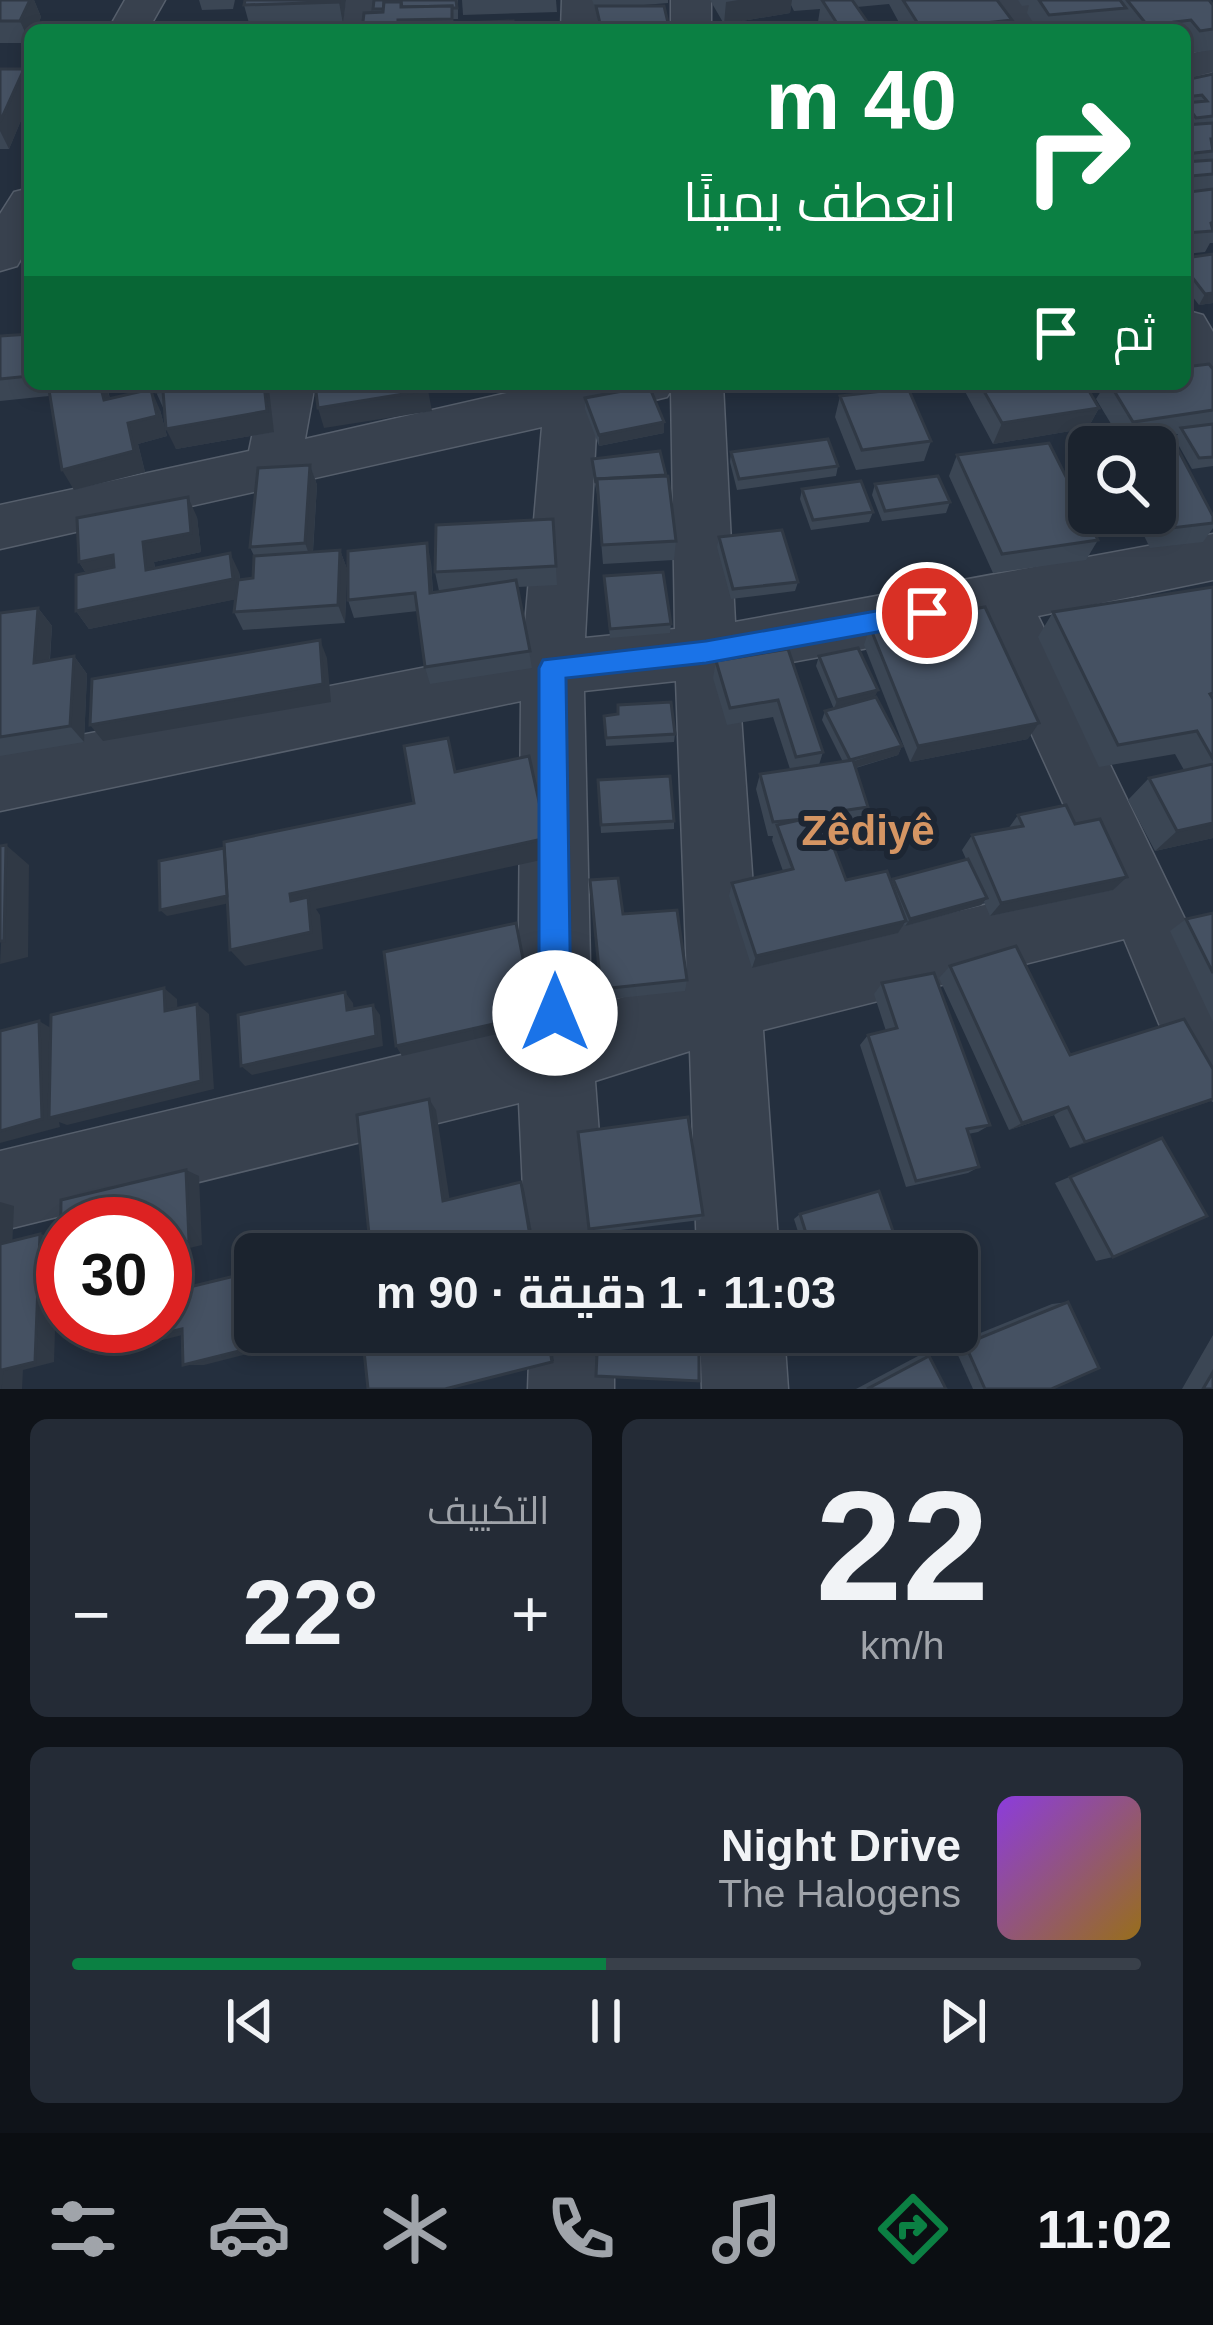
<!DOCTYPE html>
<html lang="ar">
<meta charset="utf-8">
<style>
:root{--surface:#1b232e;--page:#242b36;--text:#f1f3f6;--muted:#a0a4aa;--line:#39404a;--accent:#0b8043}
body{margin:0;font-family:Helvetica,Cairo,sans-serif;background:var(--page);color:var(--text);direction:rtl;height:100vh;display:flex;flex-direction:column;font-size:45px;white-space:nowrap}
*{box-sizing:border-box;margin:0}
p{font-size:39px;color:var(--muted)}
.icon{flex:none;width:66px;height:66px;fill:none;stroke:currentColor;stroke-width:2;stroke-linecap:round;stroke-linejoin:round}
.map{position:relative;height:1389px;overflow:hidden;direction:ltr}
.sheet{display:flex;flex-direction:column;gap:30px;padding:30px;background:#0f1319;flex:1}
.sheet>*{flex:none}
.guide{position:absolute;left:24px;top:24px;width:1167px;height:366px;border-radius:18px;box-shadow:0 6px 18px #0003,0 0 0 3px var(--line);direction:rtl;background:#0b8043;color:#fff;overflow:hidden}
.fabs{position:absolute;left:1068px;top:426px;display:grid;gap:24px}
.fabs a{display:grid;place-items:center;width:108px;height:108px;border-radius:18px;background:var(--surface);box-shadow:0 6px 18px #0003,0 0 0 3px var(--line);font-size:60px}
.speed{position:absolute;left:36px;top:1197px;display:flex;gap:24px;font-size:60px;font-weight:700;text-align:center}
.speed>*{display:grid;place-content:center;width:156px;height:156px;border-radius:50%;background:var(--surface);box-shadow:0 6px 18px #0003,0 0 0 3px var(--line);line-height:1}
.speed .limit{border:18px solid #d22;background:#fff;color:#111}
.pin{position:absolute;display:grid;place-items:center;width:102px;height:102px;color:#fff;margin:-51px;border:6px solid #fff;border-radius:50%;box-shadow:0 3px 12px #0007}
.me{position:absolute;width:132px;margin:-66px;rotate:0deg;stroke-linejoin:round;filter:drop-shadow(0 0 9px #0008)}
.turn{display:flex;align-items:center;gap:42px;height:252px;padding:0 36px;font-size:54px}
.turn .icon{width:156px;height:156px;stroke-width:2.5}
.turn b{display:block;font-size:84px;line-height:102px}
.then{display:flex;align-items:center;height:114px;padding:0 36px;background:#0003;gap:24px;font-size:45px}
.big{font-size:90px;font-weight:700;line-height:1.1}
.sheet .tile{flex:1;display:flex;flex-direction:column;justify-content:center;gap:18px;min-width:0;padding:0 42px;border-radius:18px;background:var(--page)}
.sheet .dial{align-items:center;gap:0}
.dial b{font-size:156px;line-height:1}
.song{display:flex;align-items:center;gap:36px}
.cover{width:144px;height:144px;border-radius:18px;background:linear-gradient(135deg,hsl(270 70% 55%),hsl(40 70% 35%))}
.played{height:12px;border-radius:6px;background:linear-gradient(90deg,var(--accent) 50%,var(--line) 50%)}
.keys{display:flex;justify-content:space-around;direction:ltr}
.heat{display:flex;justify-content:space-between;align-items:center;font-size:66px;direction:ltr}
.sheet .tiles{flex:1;display:grid;gap:30px;grid-template-columns:1fr 1fr}
.tile:last-child{grid-column:span 2}
.trip{position:absolute;left:234px;top:1233px;width:744px;height:120px;border-radius:18px;background:var(--surface);box-shadow:0 6px 18px #0003,0 0 0 3px var(--line);font-weight:700;line-height:120px;text-align:center;direction:rtl}
.tab-bar{display:flex;height:192px;justify-content:space-around;align-items:center;background:#0b0e12;color:var(--muted)}
.tab-bar .icon{width:84px;height:84px}
.tab-bar .selected{color:var(--accent)}
.tab-bar b{font-size:54px;color:var(--text)}
.map>svg:first-child{display:block}
</style>
<div class="map">
<svg width="1213" height="1389" viewBox="0 0 1213 1389">
<rect width="100%" height="100%" fill="#242f3e"/>
<g fill="none" stroke-linecap="round" stroke-linejoin="round">
<defs>
<g id="street">
<polygon points="125,0 165,0 148,30 108,30"/>
<polygon points="346,0 386,0 380,30 340,30"/>
<polygon points="562,0 602,0 601,30 561,30"/>
<rect x="671" y="0" width="40" height="30"/>
<polygon points="986,0 1026,0 1042,30 1002,30"/>
<polygon points="1213,48 1213,72 1185,79 1185,55"/>
<polygon points="30,188 30,244 17,266 0,271 0,214 14,192"/>
<polygon points="1185,310 1203,315 1213,332 1213,393 1195,388 1185,372"/>
<path d="M263,384H315L305,439L546,384H723L735,622L1213,534V580L1038,616L1213,977V1100L1186,1089L1124,939L763,1030L779,1254H697L690,1051L595,1081L608,1254H526L519,1103L0,1231V1151L518,1027L521,701L0,811V751L523,648L542,427L0,549V505L249,451ZM671,390L675,629L585,638L597,414L667,397ZM983,627L1097,878L758,959L738,672ZM676,681L687,978L591,1007L584,691Z"/>
<polygon points="530,1332 614,1332 614,1389 528,1389"/>
<polygon points="700,1332 784,1332 788,1389 702,1389"/>
</g>
</defs>
<use href="#street" stroke="#565f6c" stroke-width="3"/>
<use href="#street" fill="#38414e" fill-rule="evenodd"/>
</g>
<g fill="#3b4654">
<polygon points="0,0 34,0 41,17 30,43 0,43"/>
<polygon points="199,0 235,0 233,9 202,10"/>
<polygon points="346,0 343,24 250,27 244,5"/>
<polygon points="374,0 458,0 458,19 453,19 455,30 362,30 373,13"/>
<polygon points="462,0 556,0 557,12 463,15"/>
<polygon points="592,0 668,0 668,3 632,6 598,28 596,10"/>
<polygon points="710,0 997,0 1012,20 1011,25 1017,30 903,30 889,4 857,7 873,30 824,30 818,22 820,9 794,11 791,5 790,13 724,24"/>
<polygon points="1018,0 1209,0 1213,5 1213,50 1190,53 1185,47 1185,30 1125,30 1120,24 1118,30 1038,30 1027,13 1029,5 1022,6"/>
<polygon points="0,69 24,69 30,82 30,99 9,149 0,149"/>
<polygon points="1213,70 1213,243 1210,243 1205,252 1185,254 1185,125 1188,125 1185,122 1185,80 1211,75"/>
<polygon points="1185,258 1213,303 1199,305 1185,287"/>
<polygon points="30,334 30,384 267,384 274,432 176,449 165,412 156,392 155,385 108,390 110,399 160,410 167,436 138,444 145,472 74,490 49,396 0,401 0,336"/>
<polygon points="1213,369 1213,466 1192,469 1175,439 1178,434 1122,442 1096,399 1101,391 1090,392 1099,408 1088,428 993,444 961,384 1185,384"/>
<polygon points="840,396 931,441 924,461 856,470 835,417"/>
<polygon points="585,398 664,433 599,446 585,409"/>
<polygon points="731,452 838,466 836,476 737,490 730,462"/>
<polygon points="957,455 1098,540 1086,560 993,573 949,476"/>
<polygon points="592,459 676,541 674,560 603,564 597,494 592,470"/>
<polygon points="310,465 317,485 313,552 340,550 347,569 345,623 243,630 234,612 236,599 89,629 76,611 86,573 79,562 197,517 201,552 154,562 155,568 239,572 240,579 253,578 254,556 250,547"/>
<polygon points="875,484 950,502 946,513 882,521 872,495"/>
<polygon points="802,489 873,512 869,522 811,530 800,499"/>
<polygon points="1133,513 1213,516 1213,528 1203,542 1150,548"/>
<polygon points="553,519 557,585 518,587 532,668 430,684 425,667 418,611 354,618 348,600 431,562 433,593 439,591 435,572"/>
<polygon points="719,537 798,582 795,591 731,599 717,547"/>
<polygon points="604,576 671,624 670,633 610,638"/>
<polygon points="1213,587 1213,838 1155,851 1128,800 1149,778 1184,770 1175,754 1099,767 1038,637 1053,612"/>
<polygon points="38,608 52,626 50,660 74,656 87,674 84,742 0,756 0,613"/>
<polygon points="870,627 1028,739 910,762 864,645"/>
<polygon points="788,649 823,752 819,765 843,762 822,720 825,711 834,709 816,666 819,656 875,698 902,746 898,755 856,768 868,807 861,822 826,828 846,880 891,882 893,879 966,859 962,850 972,835 1008,829 1018,815 1075,824 1113,890 990,916 984,902 981,905 905,926 904,923 898,933 752,968 729,896 732,883 783,871 772,840 773,836 768,836 756,789 760,774 790,769 773,717 727,725 713,678 716,661"/>
<polygon points="604,716 675,734 674,742 606,746"/>
<polygon points="598,780 674,821 674,829 601,833"/>
<polygon points="591,893 623,914 687,980 685,991 601,1000"/>
<polygon points="1213,913 1213,1022 1170,931 1186,919"/>
<polygon points="950,966 1070,1055 1213,1100 1070,1148 1054,1115 1009,1130 939,978"/>
<polygon points="882,983 990,1125 978,1132 968,1134 979,1167 968,1173 906,1187 860,1045 868,1035 886,1031 874,994"/>
<polygon points="578,1132 703,1215 700,1220 589,1234"/>
<polygon points="1162,1138 1113,1257 1096,1261 1055,1183"/>
<polygon points="800,1214 901,1254 804,1251 794,1219"/>
<polygon points="1068,1302 1051,1389 973,1389 953,1344 1052,1304"/>
<polygon points="1213,1335 1213,1389 1182,1389"/>
<polygon points="918,1356 929,1356 946,1389 856,1389"/>
</g>
<g fill="#303945">
<polygon points="30,0 34,0 41,17 36,30 30,30 30,43 20,21"/>
<polygon points="339,0 346,0 343,24 339,2"/>
<polygon points="738,0 792,0 790,13 724,24 726,2"/>
<polygon points="24,69 30,82 30,99 9,149 0,131 0,122"/>
<polygon points="1213,293 1213,303 1199,305 1205,294"/>
<polygon points="100,384 105,384 108,391 114,421 104,400"/>
<polygon points="264,384 267,384 269,389 274,432 176,449 166,429"/>
<polygon points="1090,384 1104,384 1101,391 1086,393"/>
<polygon points="151,389 160,410 167,436 138,444 145,472 74,490 62,470 128,423"/>
<polygon points="428,390 432,411 324,428 318,408"/>
<polygon points="1099,408 1088,428 993,444 1002,423"/>
<polygon points="664,422 664,433 599,446 599,435"/>
<polygon points="310,465 317,485 312,563 305,543"/>
<polygon points="188,497 197,517 201,552 154,562 157,589 146,570 143,542"/>
<polygon points="427,543 431,562 434,611 430,593"/>
<polygon points="340,550 347,569 345,623 338,605"/>
<polygon points="230,553 239,572 242,598 89,629 76,611"/>
<polygon points="113,555 125,574 91,581 79,562"/>
<polygon points="38,608 52,626 48,680 34,663"/>
<polygon points="320,640 327,658 331,702 103,741 90,725"/>
<polygon points="74,656 87,674 84,742 70,726"/>
<polygon points="878,690 874,699 834,709 837,700"/>
<polygon points="1039,723 1028,739 910,762 918,746"/>
<polygon points="902,746 898,755 847,770 851,762"/>
<polygon points="1213,823 1213,838 1155,851 1177,831"/>
<polygon points="547,838 550,858 316,909 320,915 323,949 245,966 230,950 291,901 290,894"/>
<polygon points="6,845 29,865 28,957 0,964"/>
<polygon points="1127,877 1113,890 990,916 1001,903"/>
<polygon points="229,896 235,902 167,916 160,910"/>
<polygon points="987,898 981,905 905,926 910,919"/>
<polygon points="906,921 898,933 752,968 756,956"/>
<polygon points="516,923 536,1025 402,1056 396,1046"/>
<polygon points="164,988 177,999 178,1021 165,1011"/>
<polygon points="345,992 353,1003 355,1021 347,1010"/>
<polygon points="197,1004 209,1014 214,1089 67,1125 59,1122 60,1127 0,1143 0,1131 39,1021 56,1031 59,1115"/>
<polygon points="373,1005 380,1015 383,1046 252,1075 241,1066"/>
<polygon points="429,1099 436,1110 451,1208 443,1201"/>
<polygon points="1213,1099 1208,1102 1070,1148 1085,1142"/>
<polygon points="1068,1107 1054,1115 1009,1130 1022,1123"/>
<polygon points="186,1170 199,1176 202,1245 165,1254 165,1246"/>
<polygon points="521,1182 524,1190 536,1254 533,1254"/>
<polygon points="0,1202 14,1206 12,1250 0,1247"/>
<polygon points="40,1234 58,1238 54,1362 23,1370 22,1389 1,1389 2,1370"/>
<polygon points="182,1329 202,1330 115,1352 91,1351"/>
<polygon points="315,1332 334,1332 204,1365 183,1365"/>
<polygon points="547,1332 549,1332 554,1361 445,1389"/>
</g>
<g fill="#455162" stroke="#303945" stroke-width="3">
<polygon points="0,0 30,0 20,21 0,21"/>
<polygon points="245,0 339,0 339,2 244,5"/>
<polygon points="374,0 456,0 457,8 452,8 452,6 402,7 401,2 384,2 384,9 373,9"/>
<polygon points="822,0 852,0 873,30 825,30 840,28"/>
<polygon points="903,0 997,0 1012,20 922,30"/>
<polygon points="1039,0 1120,0 1126,8 1049,15"/>
<polygon points="1127,0 1209,0 1213,5 1213,29 1200,31 1191,20 1175,22 1181,30 1151,30"/>
<polygon points="384,2 401,2 401,7 452,6 452,19 398,20 398,25 455,24 454,30 362,30 364,13 383,12"/>
<polygon points="596,6 664,6 669,27 601,28"/>
<polygon points="513,21 513,30 465,30 465,23"/>
<polygon points="1014,24 1017,30 956,29"/>
<polygon points="669,27 669,30 596,30 596,28"/>
<polygon points="0,69 24,69 0,122"/>
<polygon points="1213,74 1213,116 1196,118 1185,103 1207,101 1202,95 1185,97 1185,80"/>
<polygon points="1213,123 1213,139 1211,139 1213,151 1185,154 1185,125"/>
<polygon points="1213,160 1213,174 1191,176 1185,168 1185,162"/>
<polygon points="1185,183 1190,192 1213,189 1213,222 1211,223 1213,231 1185,233"/>
<polygon points="1213,254 1213,293 1205,294 1185,268 1185,258"/>
<polygon points="30,334 30,376 0,379 0,336"/>
<polygon points="1209,364 1213,369 1213,410 1133,422 1110,384 1185,384 1185,367"/>
<polygon points="48,384 100,384 104,400 151,389 157,416 128,423 134,451 62,470"/>
<polygon points="155,384 264,384 267,411 166,429 163,391 156,392"/>
<polygon points="315,384 427,384 428,390 318,408"/>
<polygon points="980,384 1085,384 1099,408 1002,423"/>
<polygon points="649,386 664,422 599,435 585,398"/>
<polygon points="908,388 931,441 862,450 840,396"/>
<polygon points="1213,424 1213,457 1199,458 1181,428"/>
<polygon points="828,439 838,466 739,479 731,452"/>
<polygon points="1174,442 1213,516 1213,523 1163,529 1155,513 1155,447 1125,447"/>
<polygon points="1049,443 1098,540 1002,554 957,455"/>
<polygon points="660,451 666,475 597,479 596,483 592,459"/>
<polygon points="310,465 305,543 250,547 258,468"/>
<polygon points="668,476 676,541 602,545 597,479"/>
<polygon points="938,476 950,502 885,511 875,484"/>
<polygon points="861,481 873,512 813,520 802,489"/>
<polygon points="188,497 191,533 143,542 146,570 230,553 233,579 76,611 76,575 114,567 113,555 79,562 77,518"/>
<polygon points="553,519 556,566 435,572 436,525"/>
<polygon points="782,530 798,582 733,589 719,537"/>
<polygon points="427,543 430,593 516,580 530,651 425,667 415,593 348,600 348,551"/>
<polygon points="340,550 338,605 234,612 238,580 253,578 254,556"/>
<polygon points="663,572 671,624 610,629 604,576"/>
<polygon points="1213,587 1213,693 1210,694 1213,699 1213,759 1197,731 1118,745 1053,612"/>
<polygon points="985,607 1039,723 918,746 870,627"/>
<polygon points="38,608 34,663 74,656 70,726 0,737 0,613"/>
<polygon points="320,640 323,684 90,725 92,679"/>
<polygon points="858,648 878,690 837,700 819,656"/>
<polygon points="788,649 823,752 796,757 778,700 730,708 716,661"/>
<polygon points="876,697 902,746 850,760 825,711"/>
<polygon points="671,702 675,734 606,738 604,716 618,714 618,705"/>
<polygon points="448,738 455,772 529,756 547,838 290,894 291,901 308,897 311,932 230,950 224,842 414,803 404,746"/>
<polygon points="853,760 868,807 821,814 846,880 887,871 906,921 756,956 732,883 793,869 777,825 804,819 773,822 760,774"/>
<polygon points="1213,764 1213,823 1177,831 1149,778"/>
<polygon points="670,776 674,821 601,825 598,780"/>
<polygon points="1066,805 1075,824 1100,819 1127,877 1001,903 972,835 1023,826 1018,815"/>
<polygon points="6,845 4,941 0,941 0,846"/>
<polygon points="224,848 227,896 160,910 159,861"/>
<polygon points="968,859 987,898 910,919 893,879"/>
<polygon points="618,878 623,914 677,910 687,980 601,989 590,880"/>
<polygon points="1213,913 1213,973 1186,919"/>
<polygon points="516,923 534,1015 396,1046 384,952"/>
<polygon points="1016,946 1070,1055 1184,1019 1213,1069 1213,1099 1085,1142 1068,1107 1022,1123 950,966"/>
<polygon points="934,973 990,1125 967,1129 979,1167 916,1181 868,1035 897,1028 882,983"/>
<polygon points="164,988 165,1011 197,1004 201,1081 49,1118 51,1015"/>
<polygon points="345,992 347,1010 373,1005 376,1036 241,1066 238,1015"/>
<polygon points="39,1021 42,1119 0,1131 0,1031"/>
<polygon points="429,1099 443,1201 521,1182 533,1254 327,1254 370,1244 357,1115"/>
<polygon points="688,1117 703,1215 589,1229 578,1132"/>
<polygon points="1162,1138 1207,1216 1113,1257 1070,1177"/>
<polygon points="186,1170 189,1241 165,1246 165,1224 63,1224 63,1271 60,1272 61,1200"/>
<polygon points="879,1191 901,1254 795,1254 811,1249 800,1214"/>
<polygon points="40,1234 35,1362 2,1370 0,1389 0,1244"/>
<polygon points="635,1243 698,1245 698,1254 635,1254"/>
<polygon points="255,1271 255,1332 315,1332 183,1365 182,1329 91,1351 92,1326 165,1326 165,1293"/>
<polygon points="1068,1302 1099,1368 1051,1389 985,1389 965,1344"/>
<polygon points="362,1332 547,1332 552,1362 445,1389 368,1389"/>
<polygon points="598,1332 699,1332 699,1381 596,1376"/>
<polygon points="929,1356 946,1389 867,1389"/>
<polygon points="1213,1372 1213,1389 1203,1389"/>
</g>
<polygon fill="#1a73e8" stroke="#114b97" stroke-width="3" points="927,602 940,613 927,623 706,663 566,678 571,1013 566,1024 555,1029 543,1024 539,1013 539,668 543,660 706,641"/>
<g text-anchor="middle" dominant-baseline="central" stroke-width="12" stroke-linejoin="round" paint-order="stroke">
<g font-size="42" font-weight="bold" fill="#d59563" stroke="#1d2633">
<text x="868" y="830">Zêdiyê</text>
</g>
</g>
</svg>
<div class="fabs">
<a><svg class="icon" aria-label="search" viewBox="0 0 24 24"><circle cx="10" cy="10" r="6"/><path d="M15 15l6 6"/></svg></a>
</div>
<div class="speed"><div class="limit">30</div></div>
<div class="pin" style="left:927px;top:613px;background:#d93025"><svg class="icon" aria-label="arrive" viewBox="0 0 24 24"><path d="M6 21V4h12l-3 4 3 4H6"/></svg></div>
<svg class="me" style="left:555px;top:1013px" viewBox="-20 -20 40 40"><circle r="19" fill="#fff"/><path d="M0-13L10 11 0 6-10 11z" fill="#1a73e8"/></svg>
<div class="trip">11:03 · 1 دقيقة · 90 m</div>
<div class="guide">
<div class="turn"><svg class="icon" aria-label="right" viewBox="0 0 24 24"><path d="M7 20v-9h11M14 6l5 5-5 5"/></svg><div><b>40 m</b>انعطف يمينًا</div></div>
<div class="then">ثم<svg class="icon" aria-label="arrive" viewBox="0 0 24 24"><path d="M6 21V4h12l-3 4 3 4H6"/></svg></div>
</div>
</div>
<section class="sheet">
<div class="tiles">
<div class="tile dial"><b>22</b><p>km/h</p></div>
<div class="tile"><p>التكييف</p>
<div class="heat"><a>−</a><b class="big">22°</b><a>+</a></div>
</div>
<div class="tile">
<div class="song"><i class="cover"></i><div><b>Night Drive</b><p>The Halogens</p></div></div>
<div class="played"></div>
<div class="keys"><svg class="icon" aria-label="previous" viewBox="0 0 24 24"><path d="M18 5L8 12l10 7zM5 5v14"/></svg><svg class="icon" aria-label="pause" viewBox="0 0 24 24"><path d="M8 5v14M16 5v14"/></svg><svg class="icon" aria-label="next" viewBox="0 0 24 24"><path d="M6 5l10 7-10 7zM19 5v14"/></svg></div>
</div>
</div>
</section>
<nav class="tab-bar">
<b>11:02</b>
<svg class="icon selected" aria-label="directions" viewBox="0 0 24 24"><path d="M12 3l9 9-9 9-9-9zM9 14v-3h6M13 9l2 2-2 2"/></svg>
<svg class="icon" aria-label="music" viewBox="0 0 24 24"><path d="M9 18V5l10-2v13"/><circle cx="6" cy="18" r="3"/><circle cx="16" cy="16" r="3"/></svg>
<svg class="icon" aria-label="phone" viewBox="0 0 24 24"><path d="M5 4h4l2 5-3 2q2 4 5 5l2-3 5 2v4C11 20 4 13 5 4z"/></svg>
<svg class="icon" aria-label="climate" viewBox="0 0 24 24"><path d="M12 3v18M4 7l16 10M4 17L20 7"/></svg>
<svg class="icon" aria-label="car" viewBox="0 0 24 24"><path d="M5 17H2v-5l4-1 3-4h7l3 4 3 1v5h-3M9 17h6M6 11h13"/><circle cx="7" cy="17" r="2"/><circle cx="17" cy="17" r="2"/></svg>
<svg class="icon" aria-label="filters" viewBox="0 0 24 24"><path d="M4 7h16M4 17h16"/><circle cx="9" cy="7" r="2"/><circle cx="15" cy="17" r="2"/></svg>
</nav>
